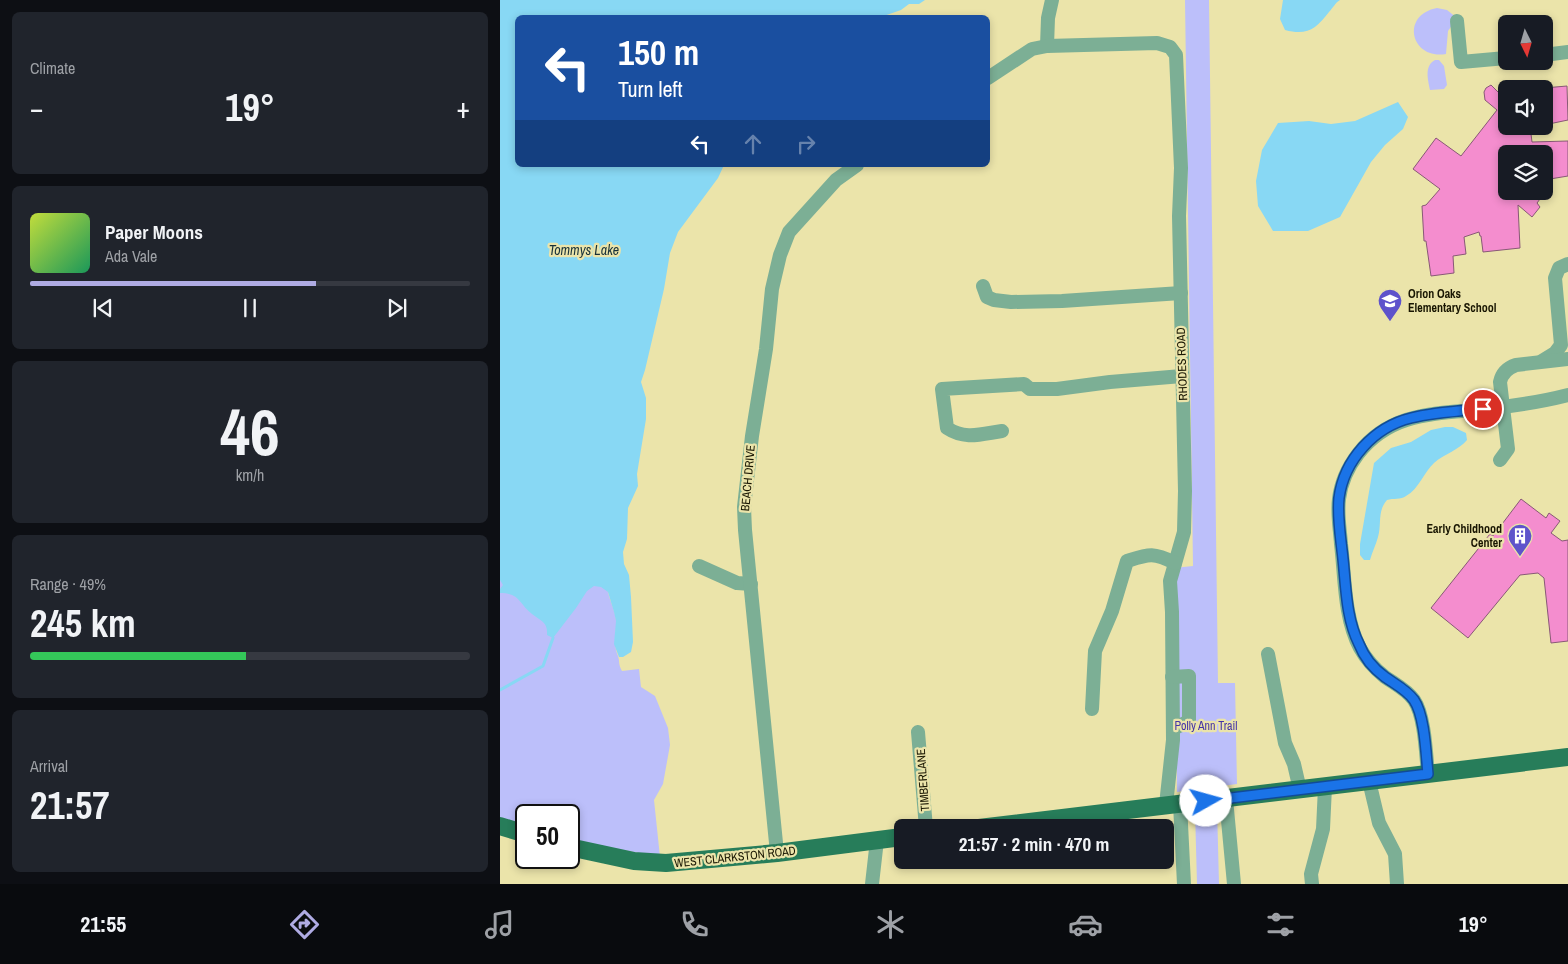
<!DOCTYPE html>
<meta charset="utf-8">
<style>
:root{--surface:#171b24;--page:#20242c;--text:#f1f3f6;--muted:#9ea1a6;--line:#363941;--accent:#afabe3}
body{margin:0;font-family:"Archivo Narrow",sans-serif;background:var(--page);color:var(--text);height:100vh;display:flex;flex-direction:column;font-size:19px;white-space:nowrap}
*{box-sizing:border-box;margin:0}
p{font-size:16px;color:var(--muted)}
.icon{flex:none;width:28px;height:28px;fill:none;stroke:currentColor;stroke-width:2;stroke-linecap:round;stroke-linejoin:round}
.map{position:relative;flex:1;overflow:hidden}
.side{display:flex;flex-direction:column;gap:12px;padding:12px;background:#0d0f14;width:500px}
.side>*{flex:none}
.banner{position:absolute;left:15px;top:15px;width:475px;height:152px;border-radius:8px;box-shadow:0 2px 8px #0003;background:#1a4fa0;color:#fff;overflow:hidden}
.needle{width:32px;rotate:175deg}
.tools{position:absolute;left:998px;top:15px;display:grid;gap:10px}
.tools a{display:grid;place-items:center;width:55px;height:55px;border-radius:8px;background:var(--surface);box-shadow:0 2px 8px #0003;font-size:25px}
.speed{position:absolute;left:15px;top:804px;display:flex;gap:10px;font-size:25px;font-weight:700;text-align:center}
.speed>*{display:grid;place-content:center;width:65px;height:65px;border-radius:50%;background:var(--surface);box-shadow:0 2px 8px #0003;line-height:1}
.speed .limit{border:2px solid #111;border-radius:8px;background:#fff;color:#111}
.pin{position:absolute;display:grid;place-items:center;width:42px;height:42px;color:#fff;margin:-21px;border:2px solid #fff;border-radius:50%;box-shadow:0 1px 5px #0007}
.me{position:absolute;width:55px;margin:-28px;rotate:83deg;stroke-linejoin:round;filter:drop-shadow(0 0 4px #0008)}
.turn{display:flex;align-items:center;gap:18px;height:105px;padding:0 20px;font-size:22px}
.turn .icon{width:65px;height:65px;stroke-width:2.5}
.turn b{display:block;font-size:35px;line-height:42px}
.lanes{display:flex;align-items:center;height:48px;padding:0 20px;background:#0003;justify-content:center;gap:25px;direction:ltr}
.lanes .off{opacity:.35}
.big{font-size:38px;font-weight:700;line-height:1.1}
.side .widget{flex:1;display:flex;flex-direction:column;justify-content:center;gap:8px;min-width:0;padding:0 18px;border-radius:8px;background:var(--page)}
.side .dial{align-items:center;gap:0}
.dial b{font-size:65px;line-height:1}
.song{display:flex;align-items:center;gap:15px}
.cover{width:60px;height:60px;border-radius:8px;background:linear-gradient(135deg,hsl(70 70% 55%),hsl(150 70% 35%))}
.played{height:5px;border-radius:2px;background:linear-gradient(90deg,var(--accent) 65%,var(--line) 65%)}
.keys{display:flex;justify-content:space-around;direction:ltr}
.heat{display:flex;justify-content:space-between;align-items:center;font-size:28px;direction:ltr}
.charge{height:8px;border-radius:4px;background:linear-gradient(90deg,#34c759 49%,var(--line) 0)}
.trip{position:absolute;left:394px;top:819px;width:280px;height:50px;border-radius:8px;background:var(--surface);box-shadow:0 2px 8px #0003;font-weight:700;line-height:50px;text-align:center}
.dock{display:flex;height:80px;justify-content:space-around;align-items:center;background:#090b0e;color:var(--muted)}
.dock .icon{width:35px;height:35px}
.dock .current{color:var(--accent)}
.dock b{font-size:22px;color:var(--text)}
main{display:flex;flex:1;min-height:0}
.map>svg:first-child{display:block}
</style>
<main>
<section class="side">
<div class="widget"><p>Climate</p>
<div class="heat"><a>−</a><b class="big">19°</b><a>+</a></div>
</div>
<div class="widget">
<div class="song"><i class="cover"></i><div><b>Paper Moons</b><p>Ada Vale</p></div></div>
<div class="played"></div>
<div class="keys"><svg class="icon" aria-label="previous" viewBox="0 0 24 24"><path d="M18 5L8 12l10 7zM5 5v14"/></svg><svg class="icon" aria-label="pause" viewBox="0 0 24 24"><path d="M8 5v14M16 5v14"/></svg><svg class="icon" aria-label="next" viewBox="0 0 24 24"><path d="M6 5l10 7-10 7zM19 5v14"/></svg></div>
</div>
<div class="widget dial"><b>46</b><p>km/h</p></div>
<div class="widget"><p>Range · 49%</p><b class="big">245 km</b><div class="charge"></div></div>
<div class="widget"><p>Arrival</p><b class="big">21:57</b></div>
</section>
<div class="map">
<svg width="1068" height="884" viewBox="0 0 1068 884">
<rect width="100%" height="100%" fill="#ebe4aa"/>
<g fill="#bcbffa">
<path d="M0,0L18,18V165L108,592C110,601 115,611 116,620C117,634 112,641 118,656C120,662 118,664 122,671L139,669L141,687L155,696L168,728L170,745L163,784L154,800L160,857L69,840V815H26V827L0,819Z"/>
<polygon points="685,0 709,0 718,683 735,683 737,784 677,792 674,568 693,566"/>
<path d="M937,8L947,10L957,18L948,31L946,54C911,60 900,15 937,8Z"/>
<path d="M935,60H939L944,66L947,85L944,89L930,90C928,79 924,66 935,60Z"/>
<polygon points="717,807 719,884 697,884 695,810"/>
</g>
<g fill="#88d8f4">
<path d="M0,0H425L419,4H409L401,10L378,18H18V165H224L218,178L178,232L170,253L164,289L145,370L141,382L146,398V419L137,474L138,486L128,508L127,539L123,552L124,564L129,575L131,597L133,642L131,652L123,657H119L114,644L116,621L114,612L108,592L101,587L94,586L87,591L76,608L53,638L47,635C48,622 41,621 32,614C19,604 20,593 0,593V589L3,585L0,580Z"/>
<path d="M783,0H840C835,3 833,8 829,12C816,29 807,36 785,30L780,19Z"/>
<polygon points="898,102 908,117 903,129 885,145 871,162 840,217 808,231 773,231 758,206 756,181 762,150 778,123 809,121 831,124 855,121"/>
<path d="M945,427H953L966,433L967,440C959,450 944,454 934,463C924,472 919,489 906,496C901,500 893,498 887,500C877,511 882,524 878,537C876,545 872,552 870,560H864L860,555V544L874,463L891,448L911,442L931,430Z"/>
</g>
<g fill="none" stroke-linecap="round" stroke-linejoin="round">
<polyline stroke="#88d8f4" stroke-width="3" points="0,690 43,666 53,638"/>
</g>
<g fill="#f48dce" stroke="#885976">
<polygon points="991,85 998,92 1002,88 1006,94 1006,126 1030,126 1032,142 1068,141 1068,176 1044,180 1044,154 1006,154 1006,191 1046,191 1037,203 1040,207 1032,217 1018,205 1020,248 983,252 981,236 980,236 979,232 964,237 966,254 953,256 954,273 931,276 926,241 924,241 922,206 926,205 940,189 913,169 936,138 961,156 997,110 985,100 984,92 986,88"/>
<polygon points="1067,86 1068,120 1044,125 1044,88"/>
<polygon points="1021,499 1046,518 1049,513 1060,521 1051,533 1062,541 1068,540 1068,641 1051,643 1044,578 1038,573 1020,575 968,638 931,608 990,534 993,536"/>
</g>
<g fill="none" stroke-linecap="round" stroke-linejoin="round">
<g stroke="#7caf95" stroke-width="14">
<polyline points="957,21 961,62 1006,58"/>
<polyline points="547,46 548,18 552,0"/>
<polyline points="1044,55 1068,52"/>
<polyline points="488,78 532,49 547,46 657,43 670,47 676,55 681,168 679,216 685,491 684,532 670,581 672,612 673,740 666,805"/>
<polyline points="483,286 487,297 494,300 511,302 562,301 681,293"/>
<polyline points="1042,361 1055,353 1061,345 1055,278 1059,268 1068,264"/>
<path d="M502,431C481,434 465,440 447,428L442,389L524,384L530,389H557L610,382L682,376"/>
<path d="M1000,460L1008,449L1000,382C1002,373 1007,368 1016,365L1068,359"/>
<polyline points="199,566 237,583 251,584"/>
<polyline points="768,654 785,743 794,764 800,790"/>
<polyline points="672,677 689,676 689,721 673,729"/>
<path d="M592,709L595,651L612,611L627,561C649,554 653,552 675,563"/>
<polyline points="418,732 426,828"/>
<path d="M928,774C926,755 925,716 914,700C907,690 895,684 885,677C875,669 866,659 860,648C844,618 845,577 841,544C840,529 837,514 839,499C841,482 848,467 858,454C891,411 937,414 986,409C1013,406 1041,402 1068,395"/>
<polyline points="869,781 879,823 895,854 897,884"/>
<polyline points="726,799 734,884"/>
<polyline points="680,804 684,884"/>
<polyline points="277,853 245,530 244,507 252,436 266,349 272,289 280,255 289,232 336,180 357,165"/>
<polyline points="372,884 377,840"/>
<polyline points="812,884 811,874 823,829 825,787"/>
</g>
<g stroke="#277d5a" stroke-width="18">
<polyline points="0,826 26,834"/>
<polyline points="479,828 1068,757"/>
<polyline points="69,847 134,861 166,863 277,853 402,837"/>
</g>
</g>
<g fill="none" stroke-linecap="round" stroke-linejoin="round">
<defs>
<path id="route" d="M706,801L928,774C926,755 925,716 914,700C907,690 895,684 885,677C874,669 864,657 859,644C846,618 846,587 843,559C841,539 837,518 839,498C844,460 874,427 911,418C934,412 959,411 983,409"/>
</defs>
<use href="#route" stroke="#114b97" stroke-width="12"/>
<use href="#route" stroke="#1a73e8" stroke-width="9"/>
</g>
<defs>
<symbol id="school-pin" viewBox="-11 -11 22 30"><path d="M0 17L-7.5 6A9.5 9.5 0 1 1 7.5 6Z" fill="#5e53cb" stroke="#ebe4aa"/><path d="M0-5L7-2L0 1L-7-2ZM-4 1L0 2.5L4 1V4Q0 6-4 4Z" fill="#fff"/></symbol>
<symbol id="building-pin" viewBox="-11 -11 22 30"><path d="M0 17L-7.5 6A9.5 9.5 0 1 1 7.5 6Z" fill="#5e53cb" stroke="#ebe4aa"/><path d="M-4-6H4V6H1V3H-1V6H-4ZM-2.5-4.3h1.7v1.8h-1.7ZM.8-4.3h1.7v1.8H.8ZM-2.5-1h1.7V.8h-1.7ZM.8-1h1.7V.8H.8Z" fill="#fff"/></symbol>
</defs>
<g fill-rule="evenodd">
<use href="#school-pin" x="876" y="287" width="28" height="38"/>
<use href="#building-pin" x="1006" y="522" width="28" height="38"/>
</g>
<g text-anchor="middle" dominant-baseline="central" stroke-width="4.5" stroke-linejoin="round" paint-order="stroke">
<g font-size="12" font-weight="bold" fill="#191602" stroke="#ebe4aa" text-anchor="start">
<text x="908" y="294">Orion Oaks<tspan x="908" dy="14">Elementary School</tspan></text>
<text x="1002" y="529" text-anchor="end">Early Childhood<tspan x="1002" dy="14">Center</tspan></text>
</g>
<g font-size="12" fill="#191602" stroke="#ebe4aa">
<text transform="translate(682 364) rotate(-92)">RHODES ROAD</text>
<text transform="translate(248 478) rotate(-85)">BEACH DRIVE</text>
<text transform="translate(423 780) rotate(-94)">TIMBERLANE</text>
<text transform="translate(235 857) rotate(-6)">WEST CLARKSTON ROAD</text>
</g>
<g font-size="12" fill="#4433a7" stroke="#ebe4aa">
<text x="706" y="726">Polly Ann Trail</text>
</g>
<g font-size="14" font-style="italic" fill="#18313a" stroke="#ebe4aa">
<text x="84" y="250">Tommys Lake</text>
</g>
</g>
</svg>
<div class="tools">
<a><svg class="needle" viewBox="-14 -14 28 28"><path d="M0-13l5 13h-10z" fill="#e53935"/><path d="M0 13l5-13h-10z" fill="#9ea1a6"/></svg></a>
<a><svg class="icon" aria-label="sound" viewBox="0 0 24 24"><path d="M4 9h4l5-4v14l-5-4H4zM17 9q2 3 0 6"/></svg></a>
<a><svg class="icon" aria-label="layers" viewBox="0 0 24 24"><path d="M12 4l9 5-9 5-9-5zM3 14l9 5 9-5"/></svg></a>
</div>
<div class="speed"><div class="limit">50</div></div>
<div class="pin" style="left:983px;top:409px;background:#d93025"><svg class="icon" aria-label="arrive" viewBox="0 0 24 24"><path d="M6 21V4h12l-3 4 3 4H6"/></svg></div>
<svg class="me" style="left:706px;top:801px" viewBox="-20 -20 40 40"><circle r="19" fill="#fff"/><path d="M0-13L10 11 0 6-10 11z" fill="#1a73e8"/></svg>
<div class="trip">21:57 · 2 min · 470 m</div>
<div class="banner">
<div class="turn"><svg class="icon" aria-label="left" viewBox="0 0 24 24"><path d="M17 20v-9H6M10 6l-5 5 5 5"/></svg><div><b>150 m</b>Turn left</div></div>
<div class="lanes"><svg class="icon" aria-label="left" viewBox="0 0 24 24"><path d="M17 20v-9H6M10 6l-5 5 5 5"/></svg><svg class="icon off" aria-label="ahead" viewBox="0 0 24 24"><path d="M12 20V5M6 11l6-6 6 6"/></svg><svg class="icon off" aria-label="right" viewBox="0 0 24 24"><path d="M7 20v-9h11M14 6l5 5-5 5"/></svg></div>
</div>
</div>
</main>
<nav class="dock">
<b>21:55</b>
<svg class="icon current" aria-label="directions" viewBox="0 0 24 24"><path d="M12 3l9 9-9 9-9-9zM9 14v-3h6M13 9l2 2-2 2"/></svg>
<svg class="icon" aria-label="music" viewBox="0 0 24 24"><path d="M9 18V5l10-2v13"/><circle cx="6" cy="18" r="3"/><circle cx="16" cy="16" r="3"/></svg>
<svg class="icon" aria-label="phone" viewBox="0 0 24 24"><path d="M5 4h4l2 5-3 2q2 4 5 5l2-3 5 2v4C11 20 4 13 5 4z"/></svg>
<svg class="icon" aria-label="climate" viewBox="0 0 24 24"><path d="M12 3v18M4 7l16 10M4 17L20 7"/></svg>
<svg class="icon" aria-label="car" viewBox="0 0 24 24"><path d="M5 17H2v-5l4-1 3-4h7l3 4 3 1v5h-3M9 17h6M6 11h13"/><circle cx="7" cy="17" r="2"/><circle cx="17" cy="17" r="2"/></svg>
<svg class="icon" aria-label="filters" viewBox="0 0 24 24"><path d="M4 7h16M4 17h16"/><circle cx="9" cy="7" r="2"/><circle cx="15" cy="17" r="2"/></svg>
<b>19°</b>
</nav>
